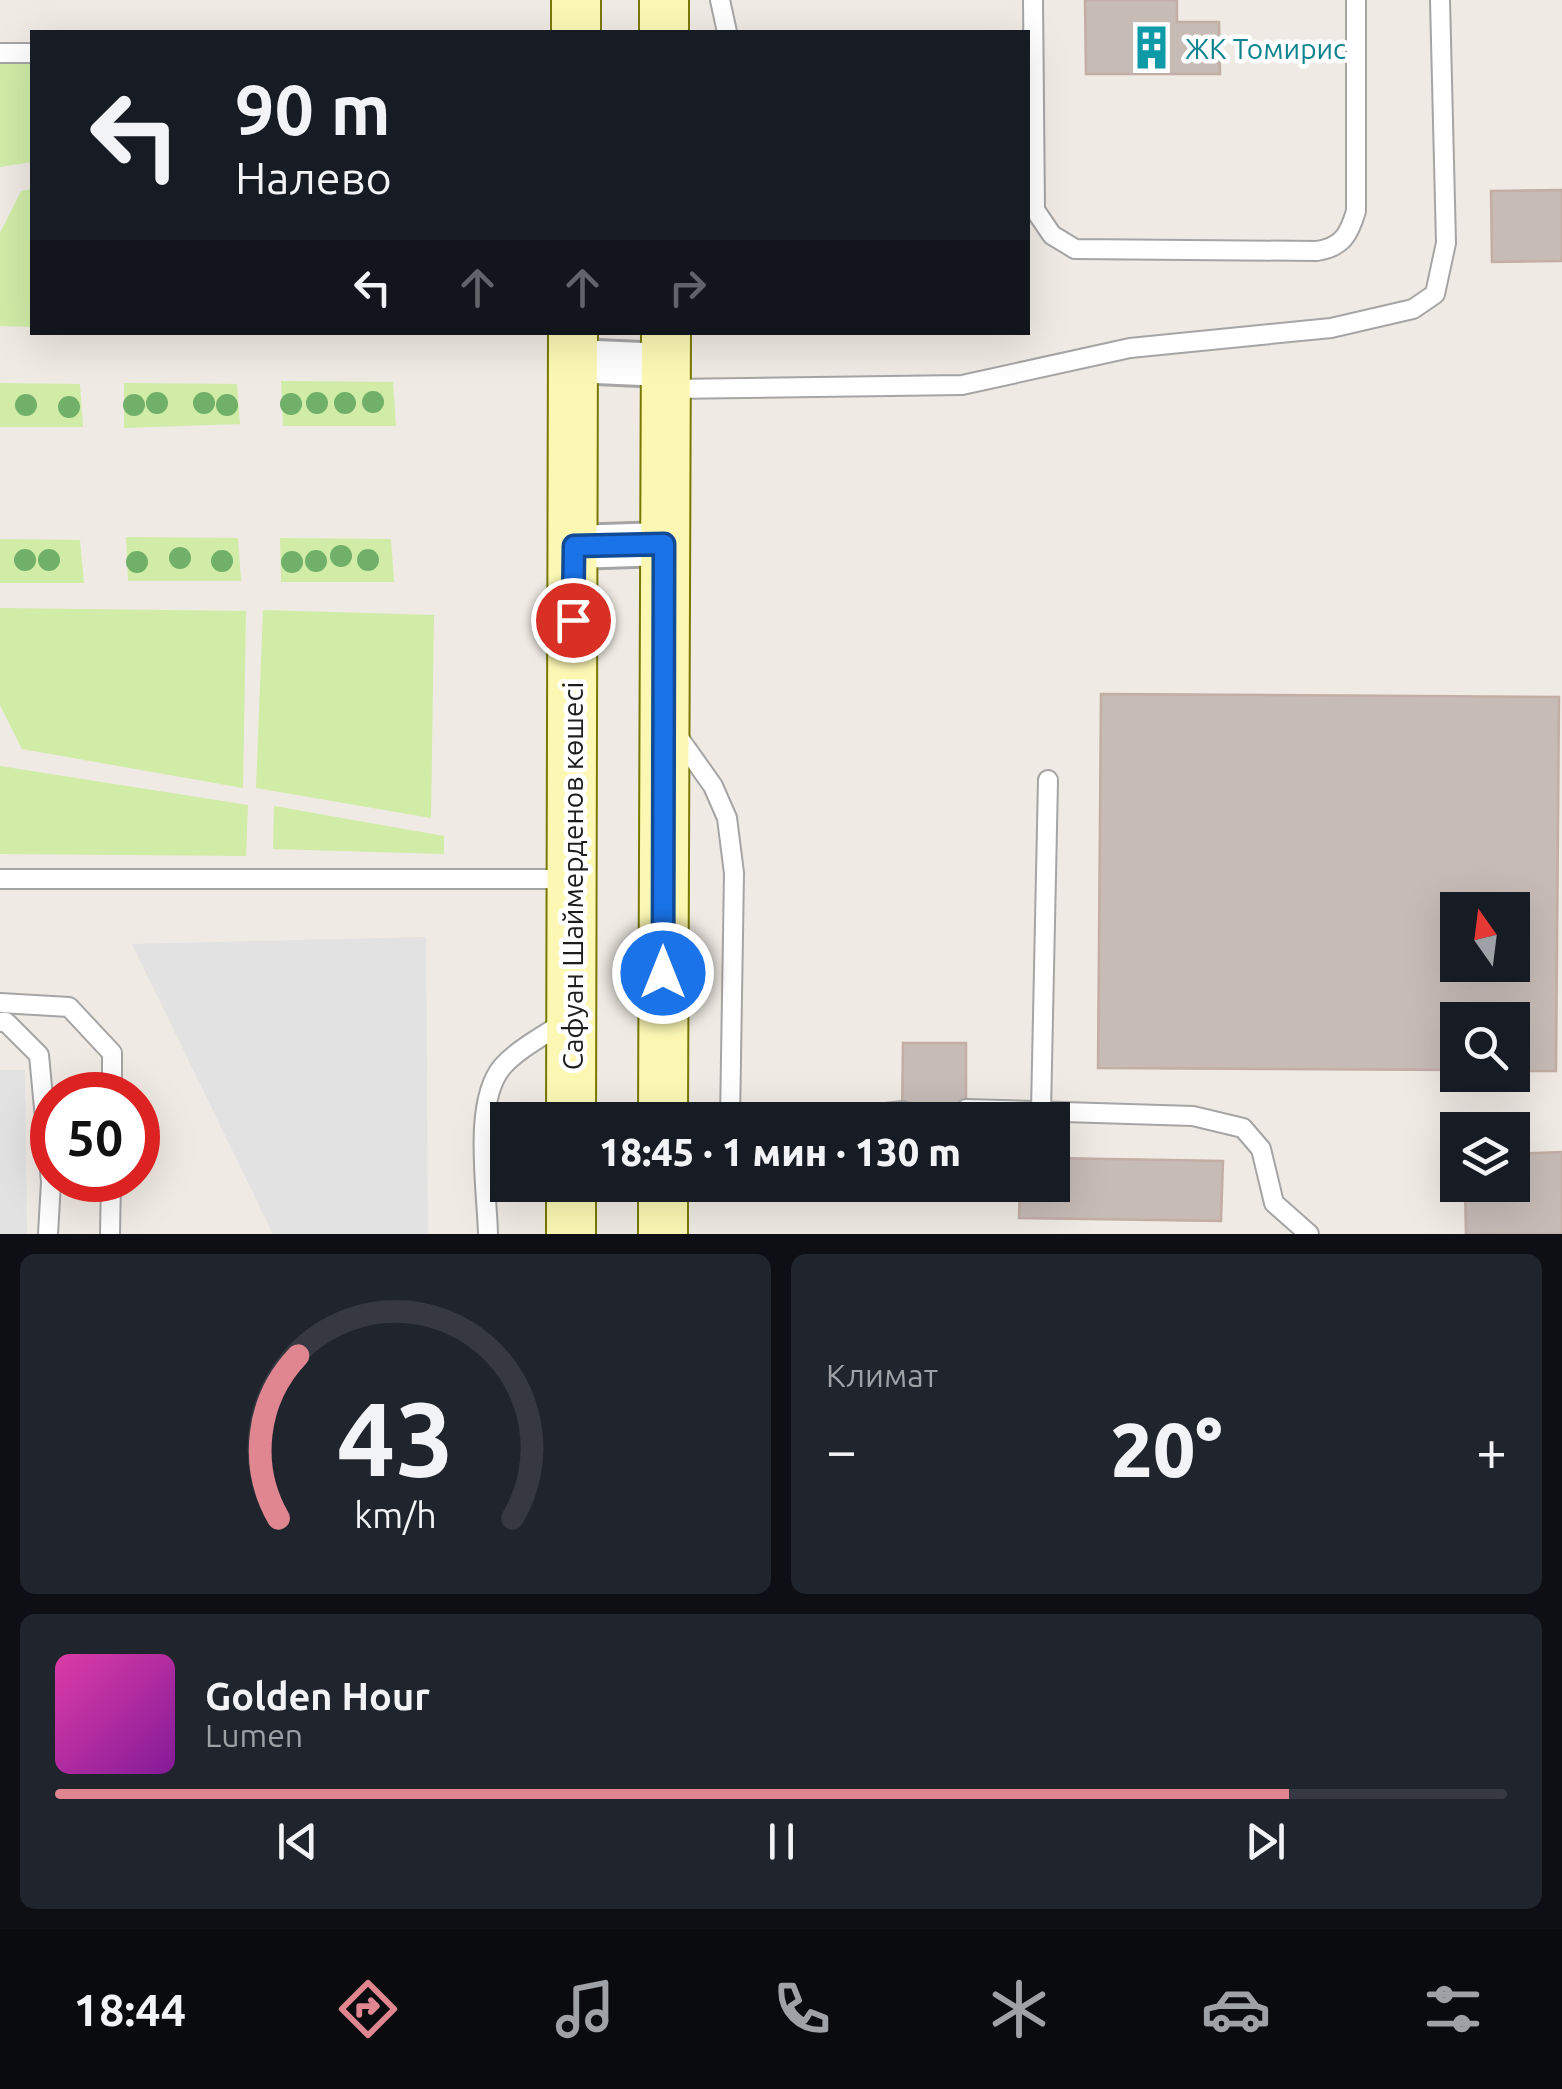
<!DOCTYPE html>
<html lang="ru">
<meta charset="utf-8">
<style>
:root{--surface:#171b24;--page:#20242c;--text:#f1f3f6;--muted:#9ea1a6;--line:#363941;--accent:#e08691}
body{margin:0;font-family:Ubuntu,sans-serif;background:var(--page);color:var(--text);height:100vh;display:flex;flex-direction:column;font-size:38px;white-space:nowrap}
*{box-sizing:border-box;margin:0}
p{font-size:32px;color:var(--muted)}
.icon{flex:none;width:55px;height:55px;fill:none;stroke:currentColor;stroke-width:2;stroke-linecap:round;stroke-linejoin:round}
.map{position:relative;height:1234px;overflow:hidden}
.side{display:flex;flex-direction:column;gap:20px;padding:20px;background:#0d0f14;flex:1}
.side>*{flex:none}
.banner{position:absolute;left:30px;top:30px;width:1000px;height:305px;border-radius:0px;box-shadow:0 10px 40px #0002;background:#171b24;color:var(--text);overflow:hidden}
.needle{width:65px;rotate:346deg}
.buttons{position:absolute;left:1440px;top:892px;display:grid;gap:20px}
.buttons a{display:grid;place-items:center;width:90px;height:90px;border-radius:0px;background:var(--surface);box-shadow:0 10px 40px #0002;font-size:50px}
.speed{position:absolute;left:30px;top:1072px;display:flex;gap:20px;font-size:50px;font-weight:700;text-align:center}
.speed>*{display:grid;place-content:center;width:130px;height:130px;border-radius:50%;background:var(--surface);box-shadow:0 10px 40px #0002;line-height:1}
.speed .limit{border:15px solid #d22;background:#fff;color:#111}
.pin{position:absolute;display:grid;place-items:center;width:85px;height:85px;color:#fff;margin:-42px;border:5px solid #fff;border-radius:50%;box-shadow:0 2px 10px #0007}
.me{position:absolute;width:110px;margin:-55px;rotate:0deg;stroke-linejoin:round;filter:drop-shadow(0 0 8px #0008)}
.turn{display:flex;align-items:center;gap:35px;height:210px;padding:0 40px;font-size:45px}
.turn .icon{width:130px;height:130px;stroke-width:2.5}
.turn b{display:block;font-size:70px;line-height:85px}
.lanes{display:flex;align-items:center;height:95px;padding:0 40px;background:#0003;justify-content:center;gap:50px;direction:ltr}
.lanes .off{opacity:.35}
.big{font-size:75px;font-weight:800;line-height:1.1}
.side .widget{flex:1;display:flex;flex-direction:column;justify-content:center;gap:15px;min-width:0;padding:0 35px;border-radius:15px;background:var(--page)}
.side .dial{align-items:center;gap:0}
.dial svg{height:260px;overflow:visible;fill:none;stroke:var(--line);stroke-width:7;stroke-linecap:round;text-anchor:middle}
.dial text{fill:var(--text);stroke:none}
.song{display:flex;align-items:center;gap:30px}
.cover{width:120px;height:120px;border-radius:15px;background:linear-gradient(135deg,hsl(320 70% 55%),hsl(290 70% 35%))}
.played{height:10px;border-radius:5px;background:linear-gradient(90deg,var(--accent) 85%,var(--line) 85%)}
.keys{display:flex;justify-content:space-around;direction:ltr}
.heat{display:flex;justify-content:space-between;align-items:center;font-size:55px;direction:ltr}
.side .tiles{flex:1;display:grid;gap:20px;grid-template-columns:1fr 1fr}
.widget:last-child{grid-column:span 2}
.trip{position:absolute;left:490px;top:1102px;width:580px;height:100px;border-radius:0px;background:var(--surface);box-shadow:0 10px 40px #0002;font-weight:800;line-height:100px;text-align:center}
.tab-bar{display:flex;height:160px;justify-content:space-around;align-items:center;background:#090b0e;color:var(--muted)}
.tab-bar .icon{width:70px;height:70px}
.tab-bar .on{color:var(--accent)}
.tab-bar b{font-size:45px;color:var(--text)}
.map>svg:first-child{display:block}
</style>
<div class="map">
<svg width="1562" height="1234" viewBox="0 0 1562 1234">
<rect width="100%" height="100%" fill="#efeae3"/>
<g fill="#d0eca6">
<polygon points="0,63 32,63 32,162 0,167"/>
<polygon points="32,189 32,327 0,326 0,233 21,191"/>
<polygon points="281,381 393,382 396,426 283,426"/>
<polygon points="0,383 80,384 83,427 0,427"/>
<polygon points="124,383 237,384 240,424 124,428"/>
<polygon points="126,537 238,538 241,581 128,581"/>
<polygon points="280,538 391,539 394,582 281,582"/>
<polygon points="0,539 80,540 84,583 0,583"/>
<polygon points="0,608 246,611 243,788 22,749 0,705"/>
<polygon points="263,610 434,615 431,818 256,788"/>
<polygon points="0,766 248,805 246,856 0,854"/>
<polygon points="274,806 444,836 444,854 273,849"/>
</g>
<g fill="#e2e2e2">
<polygon points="426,937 428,1234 273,1234 132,944"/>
<polygon points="0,1070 25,1070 27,1234 0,1234"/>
</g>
<g fill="#c7bbb6" stroke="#c2aea5" stroke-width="2.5" fill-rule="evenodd">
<polygon points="1085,0 1177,0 1177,22 1219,22 1220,74 1086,74"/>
<polygon points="1562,190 1562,261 1492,262 1491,191"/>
<path d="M1101,694L1559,697L1556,1071H1512V1020H1458V1070L1098,1068ZM1458,910H1512V965H1458Z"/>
<polygon points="903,1043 966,1043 966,1120 902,1120"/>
<polygon points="1562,1152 1562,1234 1466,1234 1465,1185 1512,1185 1512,1154"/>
<polygon points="1052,1158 1223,1161 1221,1221 1019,1218 1020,1185 1052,1185"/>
</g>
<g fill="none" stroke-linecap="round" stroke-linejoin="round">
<defs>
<g id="service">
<polyline points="720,0 727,32"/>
<path d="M1033,0L1035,210L1052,235L1075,249L1317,251C1342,247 1349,235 1356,211V0"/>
<polyline points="0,53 32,53"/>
<polyline points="669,389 962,385 1130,348 1331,328 1413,309 1435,294 1446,243 1440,0"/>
<polyline points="674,731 713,786 727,818 734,873 730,1120"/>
<polyline points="0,879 569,879"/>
<polyline points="0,1003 69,1007 112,1053 112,1095"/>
<polyline points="0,1022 6,1022 39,1055 51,1182 48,1234"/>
<polyline points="966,1109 1193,1116 1243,1128 1261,1149 1274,1203 1309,1234"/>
<polyline points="1041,1111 1048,780"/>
<polyline points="823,1120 903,1111"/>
<polyline points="110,1234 111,1180"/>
<path d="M488,1234C487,1189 472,1101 503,1066C519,1048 547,1034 567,1020"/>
</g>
<g id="tertiary">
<polyline points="574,361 664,365"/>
<polyline points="574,547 663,544"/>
</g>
<g id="secondary">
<polyline points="576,32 576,0"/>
<polyline points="664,32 664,0"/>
<polyline points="571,1120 573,332"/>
<polyline points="663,1120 666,332"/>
<polyline points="571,1234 571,1185"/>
<polyline points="663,1234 663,1185"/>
</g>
</defs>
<use href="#service" stroke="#a5a5a5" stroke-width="22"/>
<use href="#tertiary" stroke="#a5a5a5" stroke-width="48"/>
<use href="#secondary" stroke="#797900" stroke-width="52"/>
<use href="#service" stroke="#fff" stroke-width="18"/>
<use href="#tertiary" stroke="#fff" stroke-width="42"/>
<use href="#secondary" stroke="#fcf8b4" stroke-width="48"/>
</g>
<g fill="#70b069">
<circle cx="373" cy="402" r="11"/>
<circle cx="157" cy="403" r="11"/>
<circle cx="204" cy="403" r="11"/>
<circle cx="317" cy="403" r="11"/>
<circle cx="345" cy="403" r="11"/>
<circle cx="291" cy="404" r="11"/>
<circle cx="26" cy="405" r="11"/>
<circle cx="134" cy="405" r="11"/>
<circle cx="227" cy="405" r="11"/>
<circle cx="69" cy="407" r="11"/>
<circle cx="341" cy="556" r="11"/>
<circle cx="180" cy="558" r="11"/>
<circle cx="25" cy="560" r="11"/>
<circle cx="49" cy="560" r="11"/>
<circle cx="368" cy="560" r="11"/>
<circle cx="222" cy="561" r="11"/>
<circle cx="316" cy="561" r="11"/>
<circle cx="137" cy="562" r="11"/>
<circle cx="292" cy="562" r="11"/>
</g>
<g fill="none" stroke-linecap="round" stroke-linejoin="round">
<defs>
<polyline id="route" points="573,620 574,546 664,544 663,973"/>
</defs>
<use href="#route" stroke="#114b97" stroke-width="25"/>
<use href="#route" stroke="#1a73e8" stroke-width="18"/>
</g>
<defs>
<symbol id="building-bare" viewBox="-9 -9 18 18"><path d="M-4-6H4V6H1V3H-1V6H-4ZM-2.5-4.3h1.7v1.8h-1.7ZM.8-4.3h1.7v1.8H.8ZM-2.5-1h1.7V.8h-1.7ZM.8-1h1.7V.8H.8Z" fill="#0f9aa8" stroke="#fff" stroke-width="2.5" paint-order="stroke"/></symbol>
</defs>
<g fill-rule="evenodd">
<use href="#building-bare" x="1120" y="16" width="63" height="63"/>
</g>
<g text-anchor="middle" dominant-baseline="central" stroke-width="9" stroke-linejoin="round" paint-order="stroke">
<g font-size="28" fill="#0d838f" stroke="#fff" text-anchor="start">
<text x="1185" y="48">ЖК Томирис</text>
</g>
<g font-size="28" fill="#1e1e1e" stroke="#fff">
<text transform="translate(572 876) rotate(-90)">Сафуан Шаймерденов көшесі</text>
</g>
</g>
</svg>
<div class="buttons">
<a><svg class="needle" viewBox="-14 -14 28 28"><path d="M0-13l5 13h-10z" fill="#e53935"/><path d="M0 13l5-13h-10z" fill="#9ea1a6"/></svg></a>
<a><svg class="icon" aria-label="search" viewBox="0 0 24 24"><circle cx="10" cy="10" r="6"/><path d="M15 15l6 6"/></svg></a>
<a><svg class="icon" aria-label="layers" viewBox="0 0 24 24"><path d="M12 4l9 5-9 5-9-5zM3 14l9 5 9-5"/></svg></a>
</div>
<div class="speed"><div class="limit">50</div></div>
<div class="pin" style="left:573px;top:620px;background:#d93025"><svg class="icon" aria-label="arrive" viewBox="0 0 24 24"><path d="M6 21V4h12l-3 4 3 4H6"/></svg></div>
<svg class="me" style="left:663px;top:973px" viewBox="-20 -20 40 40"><circle r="17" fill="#1a73e8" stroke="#fff" stroke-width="3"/><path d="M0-11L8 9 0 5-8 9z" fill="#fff"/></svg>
<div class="trip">18:45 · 1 мин · 130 m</div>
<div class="banner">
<div class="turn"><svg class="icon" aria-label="left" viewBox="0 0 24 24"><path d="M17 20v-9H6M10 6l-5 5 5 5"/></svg><div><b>90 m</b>Налево</div></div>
<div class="lanes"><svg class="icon" aria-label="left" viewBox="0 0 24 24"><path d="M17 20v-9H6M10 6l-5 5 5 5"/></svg><svg class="icon off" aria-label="ahead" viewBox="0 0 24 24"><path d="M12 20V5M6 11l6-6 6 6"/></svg><svg class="icon off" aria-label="ahead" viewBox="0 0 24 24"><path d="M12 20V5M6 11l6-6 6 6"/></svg><svg class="icon off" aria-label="right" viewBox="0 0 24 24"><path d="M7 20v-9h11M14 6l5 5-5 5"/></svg></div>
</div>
</div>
<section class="side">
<div class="tiles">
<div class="widget dial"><svg viewBox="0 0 100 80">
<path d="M14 69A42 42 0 1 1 86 69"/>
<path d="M14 69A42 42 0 0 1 20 19" stroke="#e08691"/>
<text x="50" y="56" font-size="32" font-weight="700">43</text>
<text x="50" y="72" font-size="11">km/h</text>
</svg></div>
<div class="widget"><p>Климат</p>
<div class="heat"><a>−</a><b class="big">20°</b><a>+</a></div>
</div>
<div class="widget">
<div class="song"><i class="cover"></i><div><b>Golden Hour</b><p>Lumen</p></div></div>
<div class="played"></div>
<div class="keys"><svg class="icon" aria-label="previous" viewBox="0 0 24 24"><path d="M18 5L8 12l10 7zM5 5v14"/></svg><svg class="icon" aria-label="pause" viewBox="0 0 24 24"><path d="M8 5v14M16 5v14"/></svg><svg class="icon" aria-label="next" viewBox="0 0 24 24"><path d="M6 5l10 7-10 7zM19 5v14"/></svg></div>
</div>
</div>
</section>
<nav class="tab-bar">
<b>18:44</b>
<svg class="icon on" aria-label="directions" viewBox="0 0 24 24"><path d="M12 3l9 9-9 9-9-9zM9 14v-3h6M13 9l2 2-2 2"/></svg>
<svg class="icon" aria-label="music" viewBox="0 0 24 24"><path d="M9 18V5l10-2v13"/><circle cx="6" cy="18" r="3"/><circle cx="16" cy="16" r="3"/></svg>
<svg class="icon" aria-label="phone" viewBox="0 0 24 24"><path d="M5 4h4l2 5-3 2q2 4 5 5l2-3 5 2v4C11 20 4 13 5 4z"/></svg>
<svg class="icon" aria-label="climate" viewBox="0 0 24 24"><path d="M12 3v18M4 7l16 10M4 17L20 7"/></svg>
<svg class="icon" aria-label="car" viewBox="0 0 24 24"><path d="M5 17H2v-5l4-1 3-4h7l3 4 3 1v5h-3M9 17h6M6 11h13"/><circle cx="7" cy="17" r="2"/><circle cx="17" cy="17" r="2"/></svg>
<svg class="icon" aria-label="filters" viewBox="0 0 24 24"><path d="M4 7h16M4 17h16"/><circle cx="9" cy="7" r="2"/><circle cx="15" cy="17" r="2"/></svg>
</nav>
